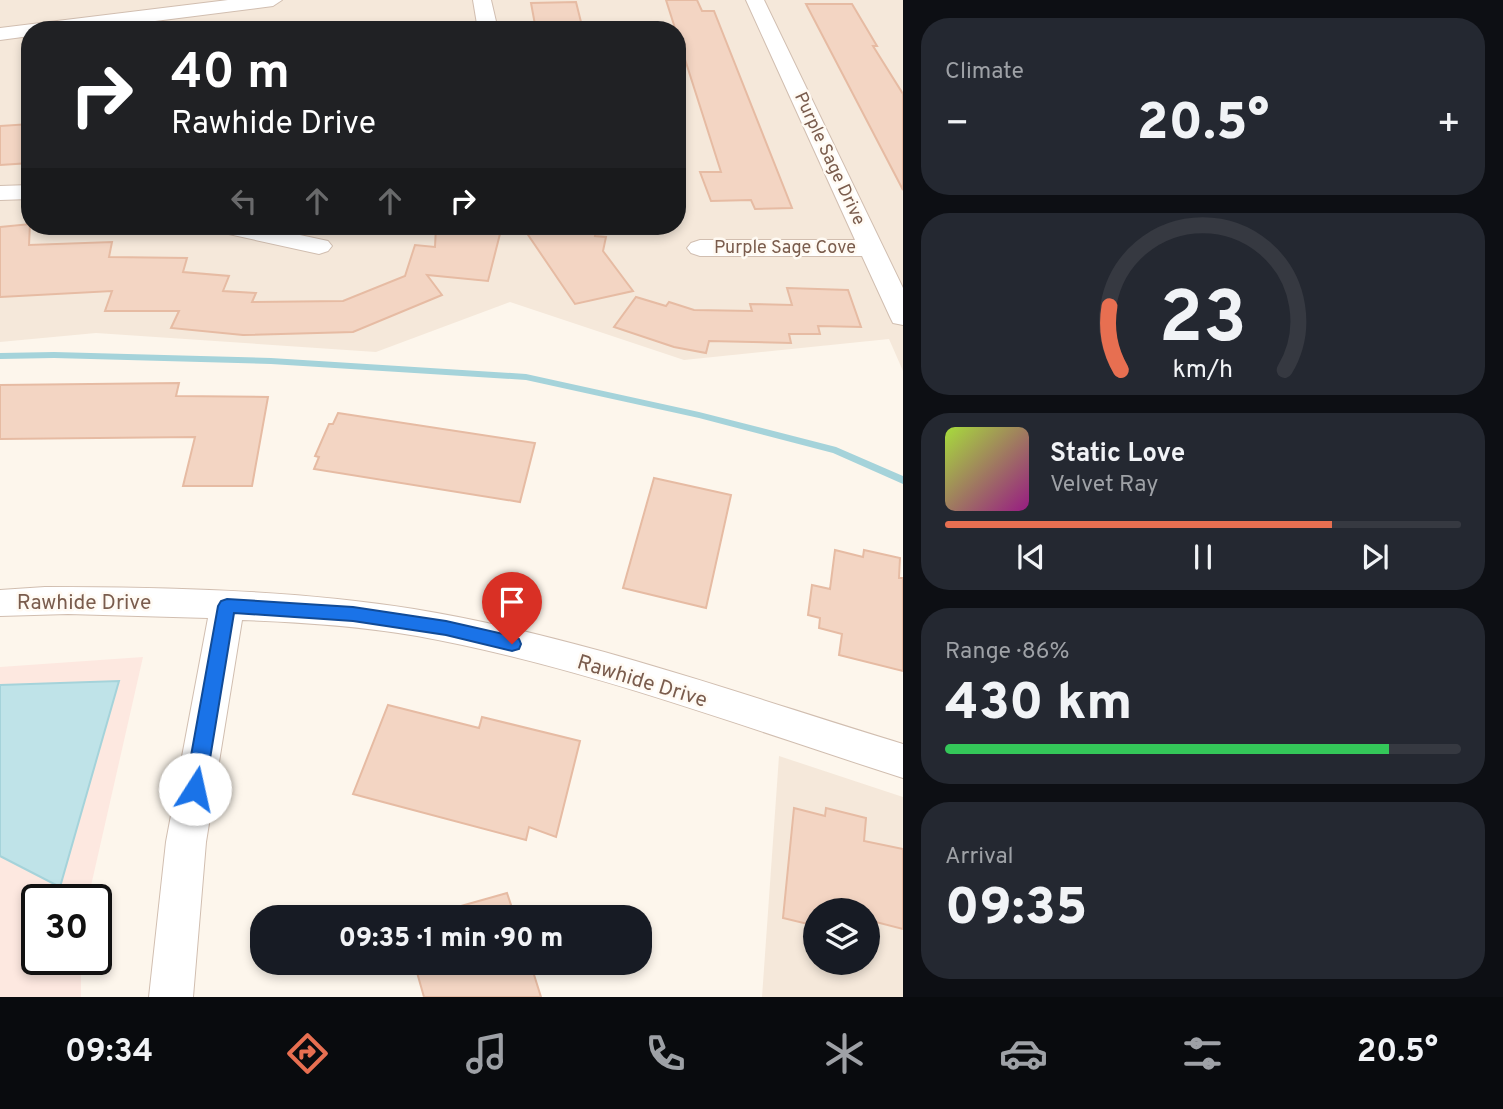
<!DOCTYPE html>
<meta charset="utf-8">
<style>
:root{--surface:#171b24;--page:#242831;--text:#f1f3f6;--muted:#9ea1a6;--line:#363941;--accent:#e76f51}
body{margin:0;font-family:Overpass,sans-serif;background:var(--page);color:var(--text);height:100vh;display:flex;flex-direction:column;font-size:26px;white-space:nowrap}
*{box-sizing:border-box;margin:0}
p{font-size:23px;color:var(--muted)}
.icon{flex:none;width:38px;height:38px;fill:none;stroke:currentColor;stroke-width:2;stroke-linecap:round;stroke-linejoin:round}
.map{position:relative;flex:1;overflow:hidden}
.panel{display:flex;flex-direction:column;gap:18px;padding:18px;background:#0d0f14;width:600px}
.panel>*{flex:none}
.top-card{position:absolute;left:21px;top:21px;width:665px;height:214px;border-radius:28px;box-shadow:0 4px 10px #0003;background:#202124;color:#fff;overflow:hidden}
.tools{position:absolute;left:803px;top:898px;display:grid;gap:14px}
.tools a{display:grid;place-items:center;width:77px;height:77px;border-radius:50%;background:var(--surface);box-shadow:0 4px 10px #0003;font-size:35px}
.speed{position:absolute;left:21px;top:884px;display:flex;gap:14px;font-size:35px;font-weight:700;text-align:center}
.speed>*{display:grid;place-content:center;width:91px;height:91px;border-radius:50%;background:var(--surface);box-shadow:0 4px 10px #0003;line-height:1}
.speed .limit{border:4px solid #111;border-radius:10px;background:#fff;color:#111}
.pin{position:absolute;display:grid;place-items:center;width:60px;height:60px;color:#fff;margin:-72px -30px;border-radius:50% 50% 50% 0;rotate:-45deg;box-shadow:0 0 7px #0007}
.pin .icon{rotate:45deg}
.me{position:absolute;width:77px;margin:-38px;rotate:10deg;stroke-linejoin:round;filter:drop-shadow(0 0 5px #0008)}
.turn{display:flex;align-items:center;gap:24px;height:147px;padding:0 35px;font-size:32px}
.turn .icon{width:91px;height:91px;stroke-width:2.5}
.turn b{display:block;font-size:49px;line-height:60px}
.lanes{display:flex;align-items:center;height:66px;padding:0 35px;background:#0003;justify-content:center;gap:35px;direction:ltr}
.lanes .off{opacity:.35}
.big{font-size:52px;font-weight:800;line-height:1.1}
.panel .card{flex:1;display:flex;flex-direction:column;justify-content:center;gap:10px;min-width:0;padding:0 24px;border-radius:28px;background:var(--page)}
.panel .dial{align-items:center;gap:0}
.dial svg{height:182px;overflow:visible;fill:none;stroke:var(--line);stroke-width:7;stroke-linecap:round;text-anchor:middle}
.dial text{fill:var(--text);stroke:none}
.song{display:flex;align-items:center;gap:21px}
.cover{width:84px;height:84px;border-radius:10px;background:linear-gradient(135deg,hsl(80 70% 55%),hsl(310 70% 35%))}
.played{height:7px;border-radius:4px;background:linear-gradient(90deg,var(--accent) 75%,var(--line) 75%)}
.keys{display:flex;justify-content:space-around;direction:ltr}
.heat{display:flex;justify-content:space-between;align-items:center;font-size:38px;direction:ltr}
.charge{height:10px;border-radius:5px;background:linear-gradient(90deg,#34c759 86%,var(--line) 0)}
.trip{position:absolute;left:250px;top:905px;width:402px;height:70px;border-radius:28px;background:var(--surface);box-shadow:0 4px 10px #0003;font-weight:800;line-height:70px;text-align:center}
.dock{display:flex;height:112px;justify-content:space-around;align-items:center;background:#090b0e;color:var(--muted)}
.dock .icon{width:49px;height:49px}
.dock .on{color:var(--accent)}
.dock b{font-size:32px;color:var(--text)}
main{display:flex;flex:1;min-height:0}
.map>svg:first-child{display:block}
</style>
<main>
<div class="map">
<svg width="903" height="997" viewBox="0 0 903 997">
<rect width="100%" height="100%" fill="#fdf6ec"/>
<g fill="#f5e8da" fill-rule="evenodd">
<path d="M0,0H903V371L889,339L684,360L510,302L376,352L96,333L0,342ZM30,30H677V226H30Z"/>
<path d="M779,756L903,797V997H762ZM816,910H868V962H816Z"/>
</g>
<polygon fill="#fde8e0" points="143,657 88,899 37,900 37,959 81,959 81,997 0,997 0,667"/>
<polygon fill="#bfe3e8" stroke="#a5d3da" stroke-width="2" points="119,681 60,887 0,856 0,685"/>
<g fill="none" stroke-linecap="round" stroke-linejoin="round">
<polygon fill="#a5d3da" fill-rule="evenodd" points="54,352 271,358 526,374 699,412 836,447 903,476 903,484 833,453 699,418 526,380 271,364 54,358 0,359 0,353"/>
</g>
<g fill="#f3d5c3" stroke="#e6bba3" stroke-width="2">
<polygon points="666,0 697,0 702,11 714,11 792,208 755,209 751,200 711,201 700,172 721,172"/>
<polygon points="576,2 583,30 536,30 531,3"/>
<polygon points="806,4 852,4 877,46 873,46 903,94 903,190"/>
<polygon points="30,124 30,163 0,165 0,126"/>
<polygon points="30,224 29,245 112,242 109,257 187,258 183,272 229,276 223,291 256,293 252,302 343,301 405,276 415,245 435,247 436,226 502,226 488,281 427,275 442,295 353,332 243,335 171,328 179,311 105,311 112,291 0,297 0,227"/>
<polygon points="522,226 597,226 595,236 606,237 603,251 633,291 575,304"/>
<polygon points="787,288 848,290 861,327 818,326 820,334 789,334 791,343 709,341 706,353 674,347 614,327 636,297 666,306 669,302 694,310 752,311 750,304 792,305"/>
<polygon points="179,383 176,396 268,397 252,486 183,486 195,437 0,439 0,385"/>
<polygon points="338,413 535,443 520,502 314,469 319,457 315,456 329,424 333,424"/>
<polygon points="654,478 731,495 706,608 623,588"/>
<polygon points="835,550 863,557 864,550 900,558 899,578 903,578 903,671 839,655 842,634 819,628 820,618 808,615 812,585 830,589"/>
<polygon points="388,705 479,728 482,717 580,741 556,837 529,827 526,840 353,794"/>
<polygon points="794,808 825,816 826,808 866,818 864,841 903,849 903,929 868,920 868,910 816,910 816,926 783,918"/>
<polygon points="507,893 515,917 422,917"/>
<polygon points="414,962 530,962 541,997 424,997"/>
</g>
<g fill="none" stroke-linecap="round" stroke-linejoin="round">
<defs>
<g id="street">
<polygon points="228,0 282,0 273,6 84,30 30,30 30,36 0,40 0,28"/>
<polygon points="473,0 491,0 498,30 478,30"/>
<polygon points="746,0 764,0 903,288 903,325 893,323 890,317 862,256 700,256 691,253 687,248 691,243 700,240 855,240"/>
<polygon points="30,185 30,199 0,200 0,186"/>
<polygon points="212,226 258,226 328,241 332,246 328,251 319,254 215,231"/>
<path d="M45,587C164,587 297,590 414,609C580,636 742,695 903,744V778C743,727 583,666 417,636C359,626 300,622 242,620L206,842L193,997H149L166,842L208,618L68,614L0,616V590Z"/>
</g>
</defs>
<use href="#street" stroke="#d1beb0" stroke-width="2"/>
<use href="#street" fill="#fff" fill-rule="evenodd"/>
</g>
<polygon fill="#1a73e8" stroke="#114b97" stroke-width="2" points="227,599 353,607 446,621 512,636 519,639 521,644 519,649 512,651 446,635 353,621 234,613 205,789 202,795 195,798 188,795 185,789 218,606 221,601"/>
<g text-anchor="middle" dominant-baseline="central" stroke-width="5" stroke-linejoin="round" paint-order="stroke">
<g font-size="18" fill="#7a5c4d" stroke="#fffaf3">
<text transform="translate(829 159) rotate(65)">Purple Sage Drive</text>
<text x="785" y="248">Purple Sage Cove</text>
</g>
<g font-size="21" fill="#7a5c4d" stroke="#fffaf3">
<text x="84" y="603">Rawhide Drive</text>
<text transform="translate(642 682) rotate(17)">Rawhide Drive</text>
</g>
</g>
</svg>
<div class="tools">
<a><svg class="icon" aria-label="layers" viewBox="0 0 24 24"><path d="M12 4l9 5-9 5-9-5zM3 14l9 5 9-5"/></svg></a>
</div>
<div class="speed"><div class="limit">30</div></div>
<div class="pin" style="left:512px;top:644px;background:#d93025"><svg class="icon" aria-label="arrive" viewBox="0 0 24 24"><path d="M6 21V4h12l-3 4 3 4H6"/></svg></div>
<svg class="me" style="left:195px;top:789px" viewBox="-20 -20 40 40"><circle r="19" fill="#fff"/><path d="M0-13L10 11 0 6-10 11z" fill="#1a73e8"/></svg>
<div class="trip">09:35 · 1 min · 90 m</div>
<div class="top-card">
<div class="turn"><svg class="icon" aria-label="right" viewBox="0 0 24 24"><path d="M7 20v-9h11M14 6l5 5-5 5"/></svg><div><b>40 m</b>Rawhide Drive</div></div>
<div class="lanes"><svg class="icon off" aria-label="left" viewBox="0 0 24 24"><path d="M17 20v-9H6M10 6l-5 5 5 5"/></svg><svg class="icon off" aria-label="ahead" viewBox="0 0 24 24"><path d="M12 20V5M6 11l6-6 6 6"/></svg><svg class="icon off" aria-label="ahead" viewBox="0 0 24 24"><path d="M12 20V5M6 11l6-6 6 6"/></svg><svg class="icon" aria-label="right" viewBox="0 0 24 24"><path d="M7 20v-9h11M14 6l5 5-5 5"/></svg></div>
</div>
</div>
<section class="panel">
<div class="card"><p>Climate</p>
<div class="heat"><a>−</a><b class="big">20.5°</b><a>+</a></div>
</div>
<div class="card dial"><svg viewBox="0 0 100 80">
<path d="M14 69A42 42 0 1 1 86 69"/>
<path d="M14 69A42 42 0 0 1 9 41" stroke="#e76f51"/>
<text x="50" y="56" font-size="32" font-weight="700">23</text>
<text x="50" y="72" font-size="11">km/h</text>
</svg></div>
<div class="card">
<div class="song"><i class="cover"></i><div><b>Static Love</b><p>Velvet Ray</p></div></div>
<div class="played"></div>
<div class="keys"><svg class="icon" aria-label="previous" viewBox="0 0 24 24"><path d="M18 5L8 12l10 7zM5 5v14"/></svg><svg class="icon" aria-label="pause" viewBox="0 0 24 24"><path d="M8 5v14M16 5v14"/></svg><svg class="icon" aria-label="next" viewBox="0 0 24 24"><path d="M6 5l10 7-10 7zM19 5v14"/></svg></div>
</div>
<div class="card"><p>Range · 86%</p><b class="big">430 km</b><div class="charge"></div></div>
<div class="card"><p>Arrival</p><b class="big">09:35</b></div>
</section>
</main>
<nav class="dock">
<b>09:34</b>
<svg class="icon on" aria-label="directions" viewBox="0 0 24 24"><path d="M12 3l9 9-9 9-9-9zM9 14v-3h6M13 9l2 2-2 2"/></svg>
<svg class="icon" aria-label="music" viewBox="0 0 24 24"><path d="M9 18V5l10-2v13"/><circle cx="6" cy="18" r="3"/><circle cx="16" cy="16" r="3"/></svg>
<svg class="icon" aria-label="phone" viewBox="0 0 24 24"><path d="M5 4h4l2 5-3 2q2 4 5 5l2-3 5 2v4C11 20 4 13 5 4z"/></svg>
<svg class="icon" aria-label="climate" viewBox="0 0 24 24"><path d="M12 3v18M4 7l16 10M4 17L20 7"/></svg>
<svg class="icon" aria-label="car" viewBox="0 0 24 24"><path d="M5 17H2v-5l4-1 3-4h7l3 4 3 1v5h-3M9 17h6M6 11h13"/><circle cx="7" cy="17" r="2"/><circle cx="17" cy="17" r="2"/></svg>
<svg class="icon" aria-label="filters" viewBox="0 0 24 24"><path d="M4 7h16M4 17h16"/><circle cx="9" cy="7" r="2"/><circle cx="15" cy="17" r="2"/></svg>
<b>20.5°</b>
</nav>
